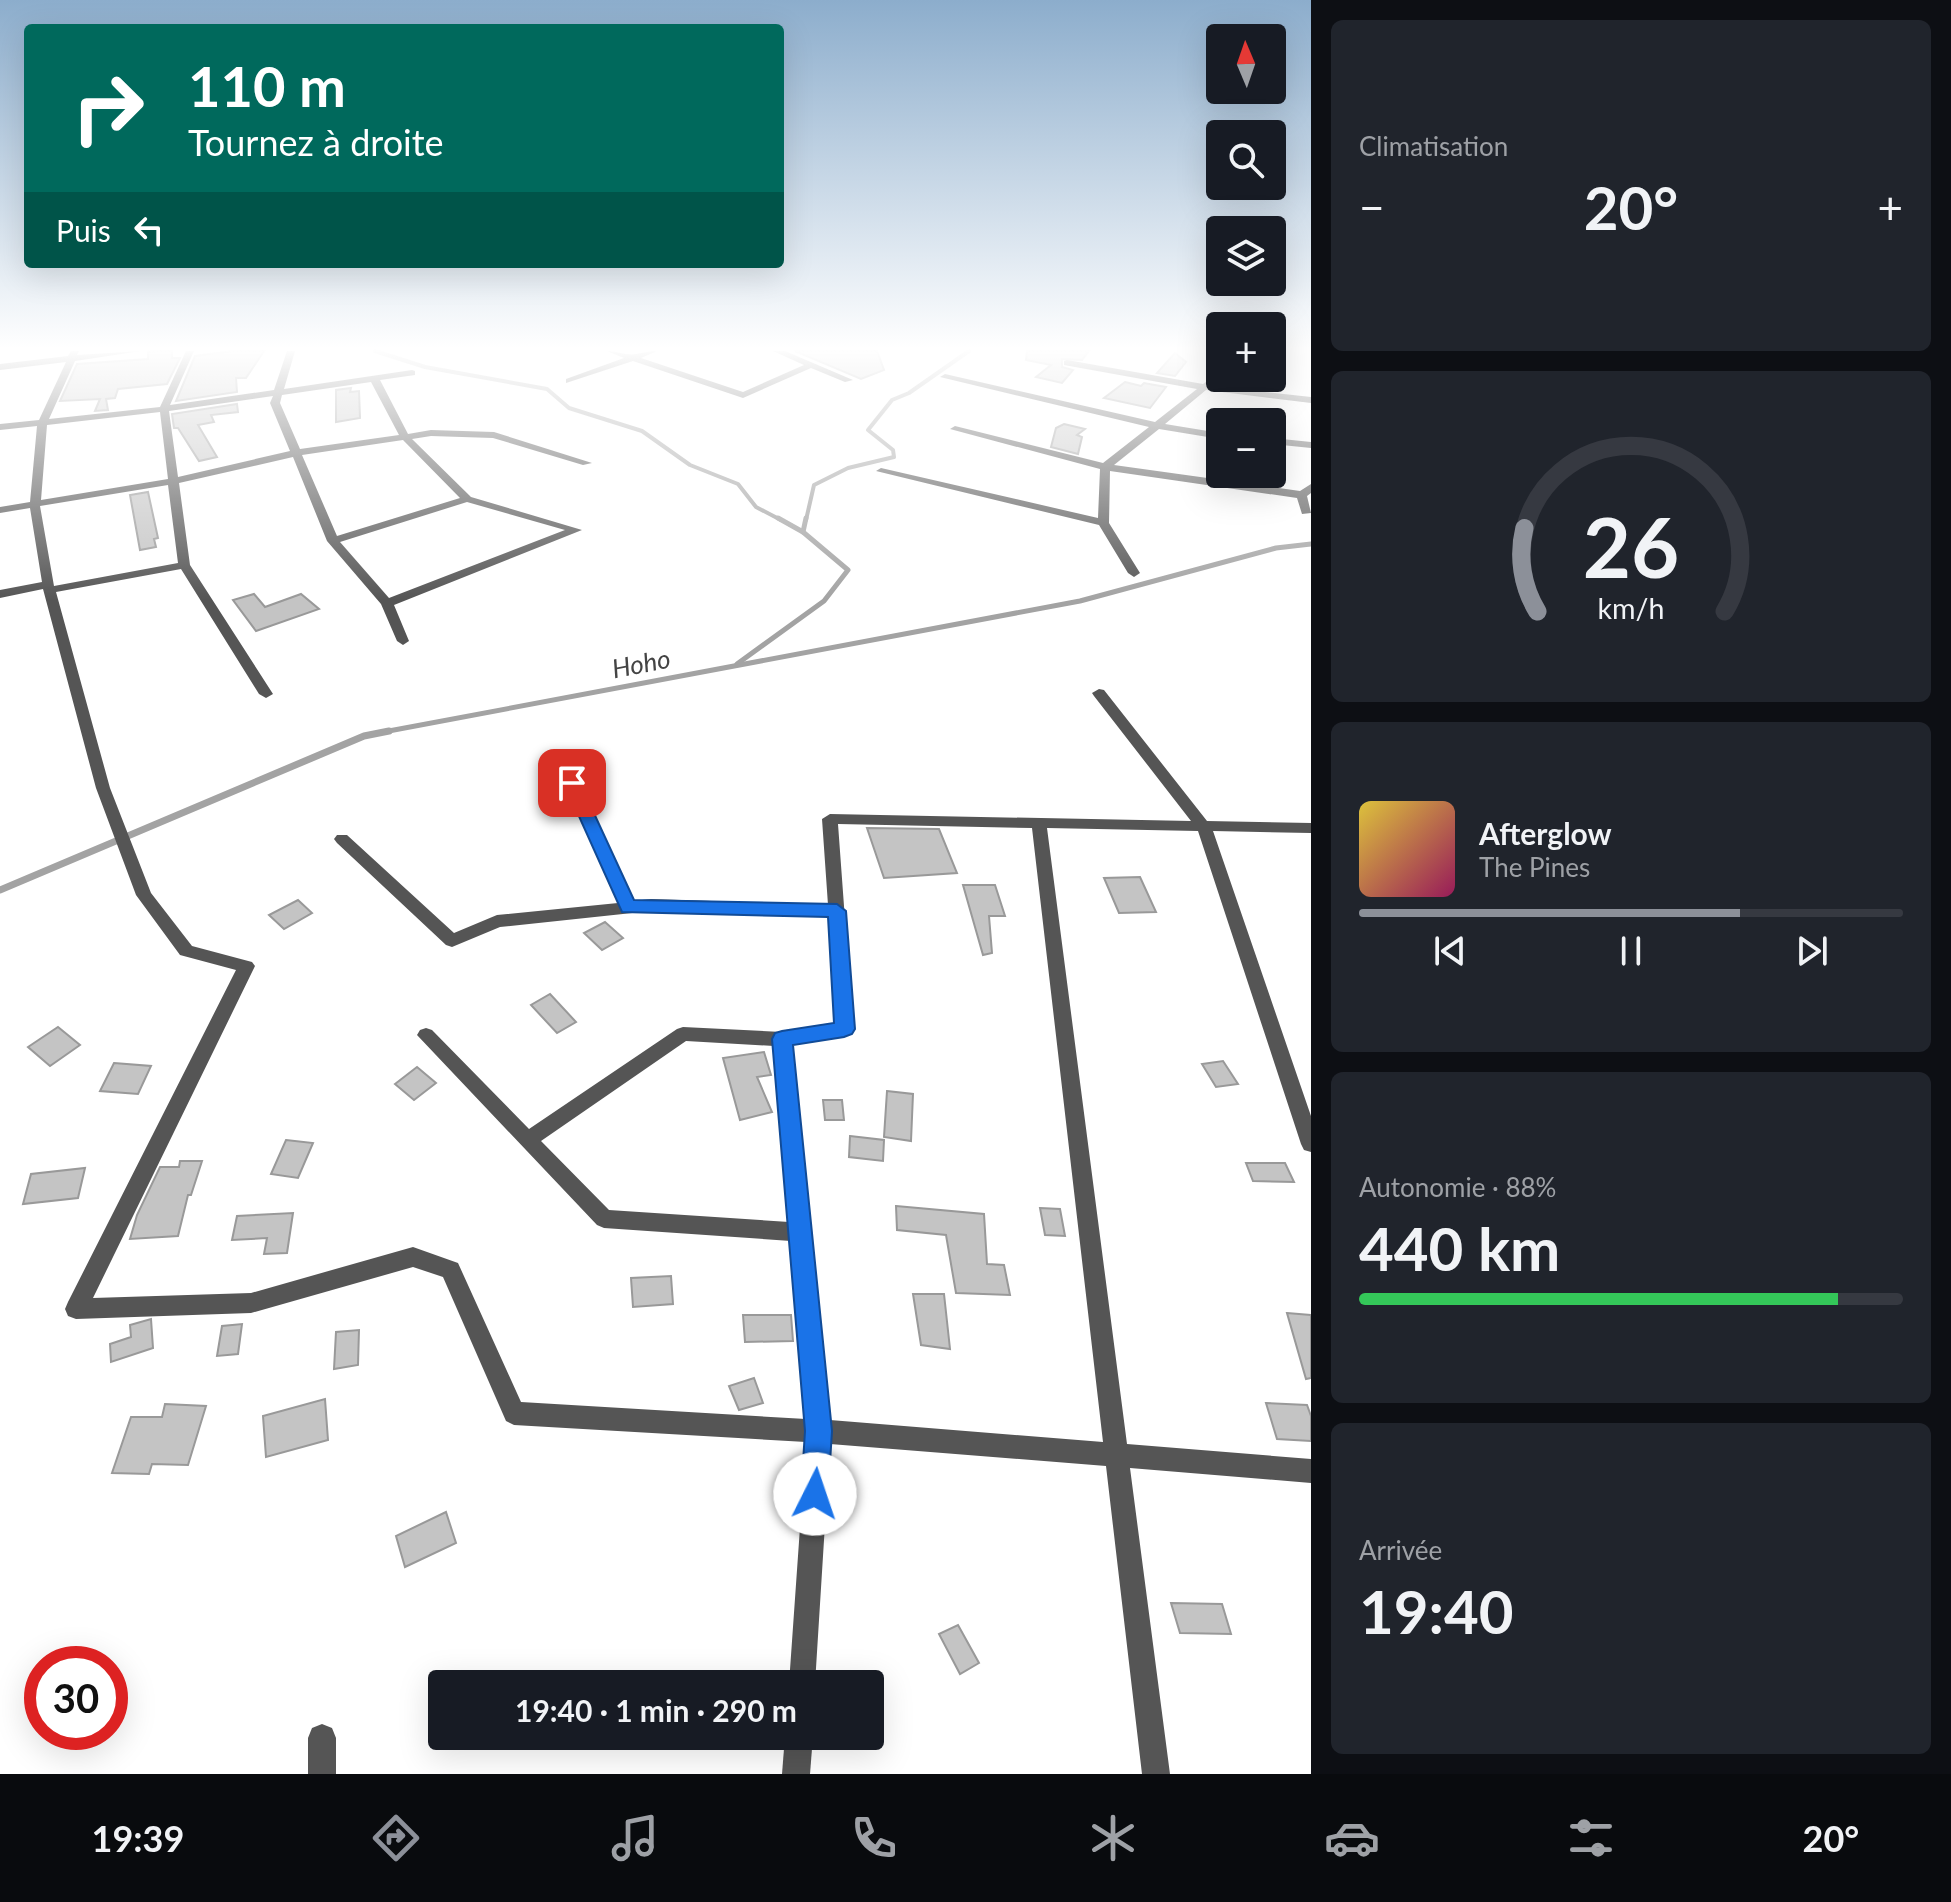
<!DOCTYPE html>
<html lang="fr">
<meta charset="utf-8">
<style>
:root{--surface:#171b24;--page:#20242c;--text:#f1f3f6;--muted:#9ea1a6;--line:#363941;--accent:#8c9099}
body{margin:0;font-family:Lato,sans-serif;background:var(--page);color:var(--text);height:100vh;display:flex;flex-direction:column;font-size:30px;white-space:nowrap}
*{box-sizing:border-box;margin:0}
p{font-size:26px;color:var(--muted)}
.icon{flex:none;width:44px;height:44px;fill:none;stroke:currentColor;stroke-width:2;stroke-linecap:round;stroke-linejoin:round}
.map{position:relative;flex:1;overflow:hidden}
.side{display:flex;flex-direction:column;gap:20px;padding:20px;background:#0d0f14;width:640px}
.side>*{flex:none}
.top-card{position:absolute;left:24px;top:24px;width:760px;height:244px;border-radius:8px;box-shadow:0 8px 32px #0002;background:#00695c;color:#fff;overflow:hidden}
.needle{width:52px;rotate:358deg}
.tools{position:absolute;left:1206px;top:24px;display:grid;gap:16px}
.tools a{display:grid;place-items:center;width:80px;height:80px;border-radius:8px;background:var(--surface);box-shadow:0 8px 32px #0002;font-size:40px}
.speed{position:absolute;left:24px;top:1646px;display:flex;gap:16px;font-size:40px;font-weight:700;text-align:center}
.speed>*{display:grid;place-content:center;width:104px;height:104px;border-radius:50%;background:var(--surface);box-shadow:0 8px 32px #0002;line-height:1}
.speed .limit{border:12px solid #d22;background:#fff;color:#111}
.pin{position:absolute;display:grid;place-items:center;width:68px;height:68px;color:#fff;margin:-34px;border-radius:16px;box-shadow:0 4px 12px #0006}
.me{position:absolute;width:88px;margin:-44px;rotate:4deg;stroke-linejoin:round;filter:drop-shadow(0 0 6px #0008)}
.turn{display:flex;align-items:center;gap:28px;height:168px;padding:0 32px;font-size:36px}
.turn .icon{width:104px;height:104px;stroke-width:2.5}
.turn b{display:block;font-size:56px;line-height:68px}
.then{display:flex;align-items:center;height:76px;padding:0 32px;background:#0003;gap:16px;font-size:30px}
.big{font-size:60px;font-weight:700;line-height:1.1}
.side .widget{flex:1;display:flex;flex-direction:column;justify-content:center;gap:12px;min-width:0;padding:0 28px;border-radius:12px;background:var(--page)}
.side .dial{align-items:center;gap:0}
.dial svg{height:208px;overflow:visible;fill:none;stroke:var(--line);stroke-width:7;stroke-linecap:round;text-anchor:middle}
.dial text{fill:var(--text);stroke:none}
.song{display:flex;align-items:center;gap:24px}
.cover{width:96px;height:96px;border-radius:12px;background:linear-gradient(135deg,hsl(50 70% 55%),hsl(330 70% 35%))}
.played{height:8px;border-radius:4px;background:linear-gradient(90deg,var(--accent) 70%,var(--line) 70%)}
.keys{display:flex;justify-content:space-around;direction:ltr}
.heat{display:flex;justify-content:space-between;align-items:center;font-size:44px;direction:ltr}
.charge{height:12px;border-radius:6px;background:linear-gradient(90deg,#34c759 88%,var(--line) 0)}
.trip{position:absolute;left:428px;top:1670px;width:456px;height:80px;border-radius:8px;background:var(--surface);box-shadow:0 8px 32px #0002;font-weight:700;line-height:80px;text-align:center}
.dock{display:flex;height:128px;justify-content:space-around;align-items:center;background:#090b0e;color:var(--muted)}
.dock .icon{width:56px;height:56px}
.dock .current{color:var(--accent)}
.dock b{font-size:36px;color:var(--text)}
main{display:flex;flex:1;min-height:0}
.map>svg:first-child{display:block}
</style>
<main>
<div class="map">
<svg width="1311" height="1774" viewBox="0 0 1311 1774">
<rect width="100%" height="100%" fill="#fff"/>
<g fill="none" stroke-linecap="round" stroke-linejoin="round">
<g stroke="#a3a3a3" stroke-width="4">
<polyline points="375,351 425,367 547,389 569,408 642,431 690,465 738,484 756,507 781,520"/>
<polyline points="806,520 814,485 848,468 894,457 893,450 868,430 892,400 909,393 969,351"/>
</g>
<g stroke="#a3a3a3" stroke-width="5">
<polyline points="803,532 806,518"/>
<polyline points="737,664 824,601 848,570 803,532 778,518"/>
<polyline points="378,733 1080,601 1276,548 1311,544"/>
</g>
<polyline stroke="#a3a3a3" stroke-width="7" points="0,890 364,736 389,731"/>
</g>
<g fill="#c4c4c4" stroke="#999" stroke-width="2">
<polygon points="156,351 172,351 172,358 180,358 167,384 118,389 115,398 106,399 108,410 95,411 100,399 60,401 77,364 148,359 148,352"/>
<polygon points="233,351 264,351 246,378 236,378 237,392 176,401 195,356"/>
<polygon points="795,351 877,351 884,370 861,379"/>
<polygon points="1027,351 1089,351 1082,360 1062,359 1062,367 1073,370 1062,383 1036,377 1051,365 1026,360"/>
<polygon points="1175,353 1186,362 1175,376 1157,373"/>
<polygon points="1125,382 1141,386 1144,383 1166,387 1150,408 1104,398"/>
<polygon points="351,388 350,392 359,391 360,418 336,422 336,390"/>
<polygon points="237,404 238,412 211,415 214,422 198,425 217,457 199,461 178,428 174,428 172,414"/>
<polygon points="1064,424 1085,429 1077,435 1082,437 1078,454 1051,447 1056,428"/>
<polygon points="148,492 158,538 154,539 156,547 140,550 130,495"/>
<polygon points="254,594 265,607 301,594 319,609 256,631 233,600"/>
<polygon points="867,828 939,829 957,873 884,878"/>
<polygon points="1140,877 1156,912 1119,913 1104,878"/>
<polygon points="963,885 995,885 1005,916 989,916 992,953 983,955"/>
<polygon points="298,900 312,913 284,929 269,915"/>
<polygon points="605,922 623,938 602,950 584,933"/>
<polygon points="550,994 576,1022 557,1033 531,1005"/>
<polygon points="58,1027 80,1045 50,1066 28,1047"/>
<polygon points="764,1052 771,1075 757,1077 772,1112 740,1120 723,1058"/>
<polygon points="1223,1061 1238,1084 1216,1087 1202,1064"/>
<polygon points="114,1063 151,1066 138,1094 100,1091"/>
<polygon points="417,1067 436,1083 414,1100 395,1084"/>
<polygon points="887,1091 913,1094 911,1141 884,1137"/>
<polygon points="823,1100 842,1100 844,1120 825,1120"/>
<polygon points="850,1136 884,1140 883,1161 849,1157"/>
<polygon points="286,1140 313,1143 298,1178 271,1174"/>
<polygon points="180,1161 202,1161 191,1195 188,1195 178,1236 130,1239 137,1215 160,1167 179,1167"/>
<polygon points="1246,1163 1285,1163 1294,1182 1253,1181"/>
<polygon points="85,1168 78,1198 23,1204 31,1174"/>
<polygon points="896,1206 984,1214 987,1264 1004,1265 1010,1295 956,1293 946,1235 897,1230"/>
<polygon points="1040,1208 1060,1209 1065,1236 1045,1235"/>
<polygon points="293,1213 287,1253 264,1254 267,1238 232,1240 237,1216"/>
<polygon points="671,1276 673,1304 633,1307 631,1278"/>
<polygon points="913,1294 944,1294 950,1349 921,1345"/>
<polygon points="1287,1313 1311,1315 1311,1378 1306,1379"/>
<polygon points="743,1315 791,1315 793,1341 745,1342"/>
<polygon points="151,1319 153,1348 111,1362 110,1344 131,1337 130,1325"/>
<polygon points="242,1324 238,1354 217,1356 222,1326"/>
<polygon points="359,1330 358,1365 334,1369 336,1332"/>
<polygon points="754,1378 763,1403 739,1410 729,1386"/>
<polygon points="325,1399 328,1440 266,1457 263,1416"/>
<polygon points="1266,1403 1307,1405 1311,1416 1311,1441 1277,1439"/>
<polygon points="165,1404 206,1406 188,1465 152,1464 149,1474 112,1473 131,1417 162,1417"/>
<polygon points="446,1512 456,1543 405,1567 396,1536"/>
<polygon points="1171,1603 1222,1604 1231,1634 1180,1633"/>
<polygon points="958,1625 979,1663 960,1674 939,1634"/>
</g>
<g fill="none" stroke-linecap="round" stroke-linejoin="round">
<g fill="#555" fill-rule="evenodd">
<path d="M71,351H79L77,355L141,351L75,361L49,419L160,407L186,351H194L170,405L274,390L287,351H295L284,389L412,370L415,371V375L380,380L408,434L431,430L494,432L592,463L583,465L493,438L431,436L412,439L471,497L582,530L394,605L409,641L403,645L397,641L381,604L327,541L293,457L179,483L190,565L273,694L266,698L259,694L181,569L56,592L110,788L151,893L192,946L252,962L255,966L93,1298L251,1293L413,1247L458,1263L521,1402L806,1419L791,1241L604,1228L597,1225L417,1035L420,1030L426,1028L432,1030L529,1129L677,1029L683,1027L782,1032L835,1023L828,917L651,911L500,927L452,947L446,945L337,843L334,839L337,835H347L454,933L497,915L618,903L565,783L572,778L579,783L633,901L651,899L828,905L822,819L830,814L1191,821L1094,696L1092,693L1099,689L1104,690L1207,821L1311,823V833L1213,831L1311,1116V1152L1304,1150L1301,1144L1198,831L1047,828L1127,1444L1311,1459V1483L1130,1468L1170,1774H1142L1106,1466L830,1444L815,1684H789L806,1442L514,1425L506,1421L443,1277L413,1267L251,1313L76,1319L68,1316L65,1309L68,1302L236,970L180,955L136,895L96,788L43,589L0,598V590L42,582L30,508L0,513V507L30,502L37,426L0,430V424L39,420L66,362L0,370V364L68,356ZM371,382L399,435L300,449L280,403L282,395ZM273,396L270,403L290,451L178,477L169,411ZM160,412L168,479L41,500L47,425ZM403,440L460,498L337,536L302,455ZM168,485L178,563L54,586L40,506ZM467,502L565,530L389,598L340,542ZM838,824L1032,828L1103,1442L830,1420L792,1045L844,1036L850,1034L853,1029ZM686,1041L774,1046L789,1222L609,1210L541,1141Z"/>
<path d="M607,351C616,351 627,356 636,354C643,353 649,351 657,351L641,358L743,392L804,365L773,351H785L853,380L845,382L811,368L743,398L633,361L566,383V379L624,358Z"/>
<polygon points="1067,360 1203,384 1220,372 1222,378 1212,386 1311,397 1311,403 1206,390 1165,424 1220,433 1220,439 1159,429 1114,465 1300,491 1311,484 1311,493 1307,496 1311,513 1302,514 1297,498 1110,471 1109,523 1140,573 1134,577 1128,573 1099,525 876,471 881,468 1098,518 1100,469 950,429 955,426 1103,463 1149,427 940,377 945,374 1155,422 1197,389 1064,365 1064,361"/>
<polygon points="1272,438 1311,442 1311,448 1272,444"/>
<polygon points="322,1724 332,1728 336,1738 336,1774 308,1774 308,1738 312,1728"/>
<polygon points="785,1736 813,1736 810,1774 782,1774"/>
</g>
</g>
<linearGradient id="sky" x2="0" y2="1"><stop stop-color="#8cadcc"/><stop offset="0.58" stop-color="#fff"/><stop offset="1" stop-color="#fff" stop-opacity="0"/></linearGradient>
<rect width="1311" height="600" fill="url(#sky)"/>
<polygon fill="#1a73e8" stroke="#114b97" stroke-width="2" points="572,778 580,783 634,900 837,904 846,911 855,1029 852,1034 844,1037 793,1045 832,1431 828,1494 824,1504 815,1508 805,1504 801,1494 805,1431 772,1039 775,1033 782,1031 834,1023 828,917 622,912 564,783"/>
<g text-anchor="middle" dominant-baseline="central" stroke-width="7" stroke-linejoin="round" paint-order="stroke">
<g font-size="26" font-style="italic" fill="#444" stroke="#fff">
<text transform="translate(641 663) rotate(-11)">Hoho</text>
</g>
</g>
</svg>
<div class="tools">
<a><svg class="needle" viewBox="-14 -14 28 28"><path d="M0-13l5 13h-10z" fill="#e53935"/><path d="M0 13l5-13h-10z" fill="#9ea1a6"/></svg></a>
<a><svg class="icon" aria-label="search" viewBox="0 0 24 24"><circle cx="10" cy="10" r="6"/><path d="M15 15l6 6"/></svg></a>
<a><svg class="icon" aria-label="layers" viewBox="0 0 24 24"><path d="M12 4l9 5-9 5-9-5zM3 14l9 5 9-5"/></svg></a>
<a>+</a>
<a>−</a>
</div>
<div class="speed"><div class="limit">30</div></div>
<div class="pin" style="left:572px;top:783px;background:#d93025"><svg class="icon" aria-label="arrive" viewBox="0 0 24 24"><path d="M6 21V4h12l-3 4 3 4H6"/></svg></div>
<svg class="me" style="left:815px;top:1494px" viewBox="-20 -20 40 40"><circle r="19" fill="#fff"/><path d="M0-13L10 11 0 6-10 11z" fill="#1a73e8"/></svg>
<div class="trip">19:40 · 1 min · 290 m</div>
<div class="top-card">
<div class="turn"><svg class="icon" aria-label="right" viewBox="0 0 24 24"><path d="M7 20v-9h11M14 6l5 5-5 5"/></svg><div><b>110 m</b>Tournez à droite</div></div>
<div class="then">Puis<svg class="icon" aria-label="left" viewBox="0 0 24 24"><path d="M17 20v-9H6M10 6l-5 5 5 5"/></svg></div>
</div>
</div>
<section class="side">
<div class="widget"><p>Climatisation</p>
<div class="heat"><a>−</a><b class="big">20°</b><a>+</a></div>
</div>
<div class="widget dial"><svg viewBox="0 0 100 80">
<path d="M14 69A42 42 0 1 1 86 69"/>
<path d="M14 69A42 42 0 0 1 9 37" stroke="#8c9099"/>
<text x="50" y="56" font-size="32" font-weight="700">26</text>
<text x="50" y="72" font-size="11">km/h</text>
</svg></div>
<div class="widget">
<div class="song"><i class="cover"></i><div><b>Afterglow</b><p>The Pines</p></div></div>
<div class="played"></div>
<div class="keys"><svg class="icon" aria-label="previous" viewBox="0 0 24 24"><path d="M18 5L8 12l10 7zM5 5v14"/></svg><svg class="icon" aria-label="pause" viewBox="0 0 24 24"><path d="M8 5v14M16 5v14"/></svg><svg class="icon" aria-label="next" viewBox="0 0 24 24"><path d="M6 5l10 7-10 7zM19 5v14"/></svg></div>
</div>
<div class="widget"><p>Autonomie · 88%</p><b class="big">440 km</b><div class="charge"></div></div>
<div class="widget"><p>Arrivée</p><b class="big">19:40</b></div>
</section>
</main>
<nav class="dock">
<b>19:39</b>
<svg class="icon current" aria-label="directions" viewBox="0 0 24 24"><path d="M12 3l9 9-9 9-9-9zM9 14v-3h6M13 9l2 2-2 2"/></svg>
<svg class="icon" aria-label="music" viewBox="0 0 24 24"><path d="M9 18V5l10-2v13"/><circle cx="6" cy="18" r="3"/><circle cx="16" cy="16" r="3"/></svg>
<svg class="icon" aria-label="phone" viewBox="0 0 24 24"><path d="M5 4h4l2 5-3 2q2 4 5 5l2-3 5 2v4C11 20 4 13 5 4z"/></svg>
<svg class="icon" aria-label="climate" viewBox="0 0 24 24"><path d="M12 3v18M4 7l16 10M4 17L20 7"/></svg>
<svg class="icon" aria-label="car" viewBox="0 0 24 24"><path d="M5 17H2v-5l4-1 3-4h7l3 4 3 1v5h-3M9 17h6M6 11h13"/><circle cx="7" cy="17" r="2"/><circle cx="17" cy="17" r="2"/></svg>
<svg class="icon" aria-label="filters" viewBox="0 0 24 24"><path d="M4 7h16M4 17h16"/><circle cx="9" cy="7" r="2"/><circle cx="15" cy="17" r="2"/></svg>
<b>20°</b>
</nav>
